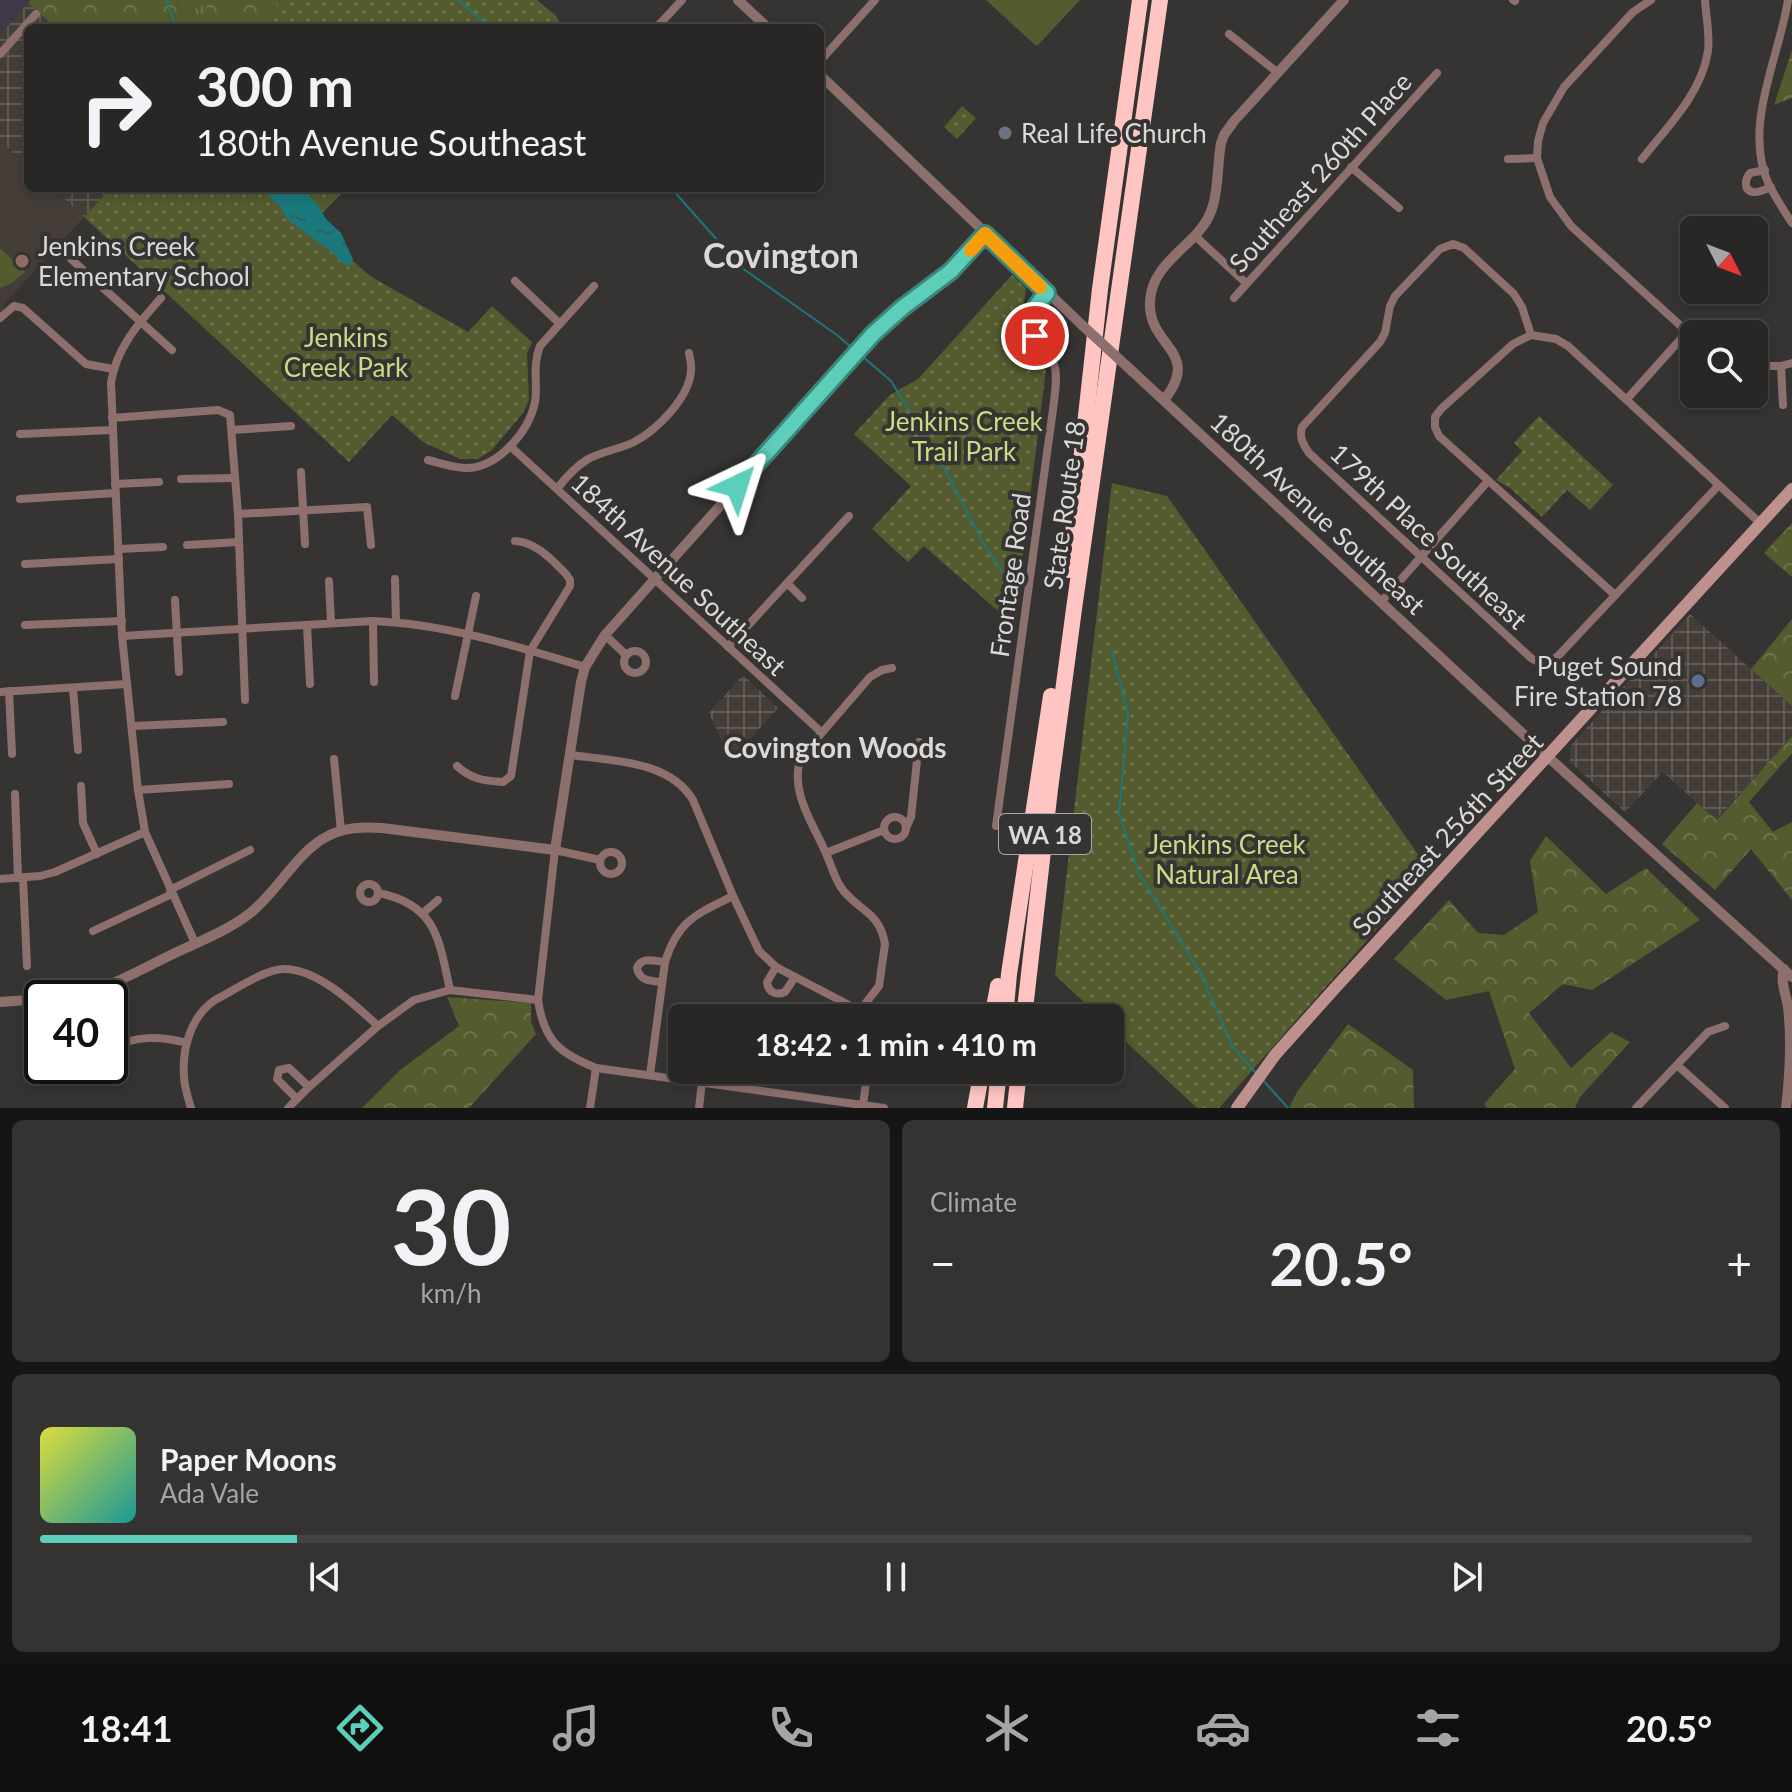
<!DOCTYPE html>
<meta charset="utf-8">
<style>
:root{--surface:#282726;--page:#343332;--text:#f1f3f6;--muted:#a5a5a7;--line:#444443;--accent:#5cceba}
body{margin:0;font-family:Lato,sans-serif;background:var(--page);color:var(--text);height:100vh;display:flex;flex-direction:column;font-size:30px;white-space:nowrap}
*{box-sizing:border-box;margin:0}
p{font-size:26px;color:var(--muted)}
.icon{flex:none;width:44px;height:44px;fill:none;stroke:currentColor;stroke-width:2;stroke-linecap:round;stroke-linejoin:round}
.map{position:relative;height:1108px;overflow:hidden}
.details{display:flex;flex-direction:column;gap:12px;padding:12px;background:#161515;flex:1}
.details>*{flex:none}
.top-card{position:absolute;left:24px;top:24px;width:800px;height:168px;border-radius:12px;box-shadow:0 4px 12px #0003,0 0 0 2px var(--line);background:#282726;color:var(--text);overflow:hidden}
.needle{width:52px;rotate:132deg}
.controls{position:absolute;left:1680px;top:216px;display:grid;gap:16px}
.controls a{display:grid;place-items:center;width:88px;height:88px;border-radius:12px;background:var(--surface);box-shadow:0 4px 12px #0003,0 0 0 2px var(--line);font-size:40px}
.speed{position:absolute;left:24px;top:980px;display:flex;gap:16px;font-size:40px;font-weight:700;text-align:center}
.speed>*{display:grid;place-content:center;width:104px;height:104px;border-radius:50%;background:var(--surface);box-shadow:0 4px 12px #0003,0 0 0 2px var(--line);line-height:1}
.speed .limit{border:4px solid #111;border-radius:12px;background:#fff;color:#111}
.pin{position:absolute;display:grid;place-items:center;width:68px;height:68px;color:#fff;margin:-34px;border:4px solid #fff;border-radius:50%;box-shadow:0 2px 8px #0007}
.me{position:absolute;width:88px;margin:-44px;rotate:41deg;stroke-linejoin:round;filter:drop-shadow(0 0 6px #0008)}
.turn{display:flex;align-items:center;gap:28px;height:168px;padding:0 40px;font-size:36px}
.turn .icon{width:104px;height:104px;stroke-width:2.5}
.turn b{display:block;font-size:56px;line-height:68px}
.big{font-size:60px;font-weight:700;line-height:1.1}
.details .tile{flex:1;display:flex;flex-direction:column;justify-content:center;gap:12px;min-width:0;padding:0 28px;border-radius:12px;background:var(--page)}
.details .dial{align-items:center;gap:0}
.dial b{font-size:104px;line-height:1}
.song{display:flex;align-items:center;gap:24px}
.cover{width:96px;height:96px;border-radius:12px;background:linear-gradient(135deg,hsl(60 70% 55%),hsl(180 70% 35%))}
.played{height:8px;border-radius:4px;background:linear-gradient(90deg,var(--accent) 15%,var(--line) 15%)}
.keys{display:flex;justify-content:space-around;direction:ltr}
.heat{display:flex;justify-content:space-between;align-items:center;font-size:44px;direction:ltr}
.details .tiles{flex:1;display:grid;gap:12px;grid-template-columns:1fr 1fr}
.tile:last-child{grid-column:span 2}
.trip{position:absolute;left:668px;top:1004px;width:456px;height:80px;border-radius:12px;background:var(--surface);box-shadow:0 4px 12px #0003,0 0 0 2px var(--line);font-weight:700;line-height:80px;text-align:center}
.dock{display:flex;height:128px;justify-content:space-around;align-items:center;background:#10100f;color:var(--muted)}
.dock .icon{width:56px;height:56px}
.dock .active{color:var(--accent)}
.dock b{font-size:36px;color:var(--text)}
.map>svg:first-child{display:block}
</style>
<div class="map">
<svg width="1792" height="1108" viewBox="0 0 1792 1108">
<defs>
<pattern id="industrial-grid" width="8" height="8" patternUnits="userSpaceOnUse" patternTransform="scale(2)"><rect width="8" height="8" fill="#453d38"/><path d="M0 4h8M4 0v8" fill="none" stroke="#5f5854"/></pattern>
<pattern id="grass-tufts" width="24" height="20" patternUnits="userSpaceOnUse" patternTransform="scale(2)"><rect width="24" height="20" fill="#545b2e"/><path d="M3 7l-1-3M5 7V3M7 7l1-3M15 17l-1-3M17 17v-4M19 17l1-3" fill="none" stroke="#6c724c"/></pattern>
<pattern id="forest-crowns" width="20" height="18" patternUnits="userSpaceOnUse" patternTransform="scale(2)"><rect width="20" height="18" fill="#545b2e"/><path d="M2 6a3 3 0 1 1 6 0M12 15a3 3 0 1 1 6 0" fill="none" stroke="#6c724c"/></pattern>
<pattern id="park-dots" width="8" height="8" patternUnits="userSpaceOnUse" patternTransform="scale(2)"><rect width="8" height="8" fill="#545b2e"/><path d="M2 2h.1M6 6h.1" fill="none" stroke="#6c724c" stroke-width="1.8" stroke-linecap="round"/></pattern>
<pattern id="water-ripples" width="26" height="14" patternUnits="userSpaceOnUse" patternTransform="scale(2)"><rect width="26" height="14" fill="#1b787c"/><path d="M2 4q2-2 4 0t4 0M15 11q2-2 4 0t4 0" fill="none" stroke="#2d5f61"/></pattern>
</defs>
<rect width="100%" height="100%" fill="#363432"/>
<polygon fill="#3f3849" points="0,0 31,0 0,35"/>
<g fill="url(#industrial-grid)">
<polygon points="28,3 56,28 28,28 28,166 0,141 0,35"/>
<polygon points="52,188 111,188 84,217"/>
<polygon points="1690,614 1792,706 1792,736 1716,820 1663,772 1625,812 1570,762 1570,749 1572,744"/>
<polygon points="741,677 745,677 778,708 731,760 709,713"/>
</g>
<polygon fill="#453d38" points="0,141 28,167 28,188 51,188 84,217 4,304 5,307 0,312"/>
<polygon fill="url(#grass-tufts)" points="176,0 208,0 203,24 183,21"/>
<g fill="url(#forest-crowns)">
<polygon points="31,0 176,0 183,21 202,23 208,0 280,0 256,28 56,28 28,3"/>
<polygon points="1792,50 1792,98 1774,105"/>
<polygon points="1792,523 1792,577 1764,553"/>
<polygon points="1792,619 1792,706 1751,669"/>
<polygon points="1792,736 1792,753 1749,802 1773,832 1792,822 1792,900 1751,849 1715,890 1662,844 1697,803 1717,820"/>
<polygon points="1546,836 1606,894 1646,868 1700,920 1592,990 1563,984 1529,1013 1571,1068 1611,1032 1630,1042 1580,1097 1575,1108 1487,1108 1484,1104 1515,1069 1489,991 1446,1000 1394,959 1449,900 1478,933 1504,935 1538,912 1530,861"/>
<polygon points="447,997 531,1003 531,1022 536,1034 469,1108 362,1108 399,1071 459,1026"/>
<polygon points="1348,1024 1413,1070 1414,1108 1289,1108 1297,1092"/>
</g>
<g fill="url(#park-dots)">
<polygon points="280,0 537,0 556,16 563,28 256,28"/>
<polygon points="962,106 976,118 957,139 944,127"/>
<polygon points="111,188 347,188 311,224 370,276 468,332 492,306 532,342 527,353 529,400 523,413 492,450 478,459 460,459 423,442 392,415 349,462 84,217"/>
<polygon points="1012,275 1026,288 1020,332 1046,369 1014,625 924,546 908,562 872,529 911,486 854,434 890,395 918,379"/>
<polygon points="1539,416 1613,485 1590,510 1567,490 1542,517 1510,488 1496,480 1522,451 1514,443"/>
<polygon points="1112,483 1167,496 1429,870 1219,1108 1197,1108 1110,1027 1110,1018 1101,1018 1055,975"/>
</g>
<g fill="#545b2e">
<polygon points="986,0 1080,0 1038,45 1035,45"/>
<polygon points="0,248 25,272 12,283 0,288"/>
</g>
<polygon fill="url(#water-ripples)" points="263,188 300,188 317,203 326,219 341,233 353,259 350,265 345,265 332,252 288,220 281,208 269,196"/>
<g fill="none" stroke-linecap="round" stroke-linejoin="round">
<g stroke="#1b787c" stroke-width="2">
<polyline points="166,0 177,28"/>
<polyline points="458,0 491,28"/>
<polyline points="671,188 742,268 837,335 851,347"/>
<polyline points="862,356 891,381 945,469 982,541 1006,578"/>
<polyline points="1112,651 1128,714 1119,814 1138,872 1200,972 1232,1046 1255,1072"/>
<polyline points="1262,1079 1288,1108"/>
</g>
<g stroke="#8d706e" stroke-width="8">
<polyline points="1513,0 1515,1"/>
<polyline points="1651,0 1633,12 1564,87 1543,123 1538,141 1537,158 1550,197 1571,226 1694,338"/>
<path d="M1788,0C1779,59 1742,126 1769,185C1776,198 1784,211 1792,223"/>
<polyline points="656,28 682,0"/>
<polyline points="1229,34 1278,73"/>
<polyline points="0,54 36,14"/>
<polyline points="820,61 875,0"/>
<polyline points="1508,159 1537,158"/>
<path d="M1642,159C1667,127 1702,93 1708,51C1710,35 1706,16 1705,0"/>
<polyline points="1351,167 1399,208"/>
<path d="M1765,170L1750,173C1745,179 1743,190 1753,192C1759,193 1766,189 1771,187"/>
<polyline points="1195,236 1246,283"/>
<polyline points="71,259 172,350"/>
<polyline points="515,281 559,323"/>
<path d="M161,298C139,323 116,348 111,383L122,636L138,790L145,832L195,943"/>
<polyline points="1234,298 1437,73"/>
<polyline points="0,318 14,306 23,308 86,364 113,369"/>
<polyline points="1531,335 1513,344 1441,409 1435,417 1435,427 1439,436 1615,595"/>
<polyline points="1754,366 1781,366 1792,363"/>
<polyline points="1781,366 1783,405"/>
<polyline points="1627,399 1687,332"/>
<polyline points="112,418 218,410 230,415 238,514 245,700"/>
<polyline points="232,430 291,426"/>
<polyline points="20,434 112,430"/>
<polyline points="510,446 821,732"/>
<path d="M428,460C440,463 453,468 465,468C497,469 529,432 535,402C538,382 532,367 540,346L594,286"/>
<polyline points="301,472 305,544"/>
<polyline points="181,479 235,478"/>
<polyline points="115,484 159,482"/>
<path d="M1718,486L1558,656C1549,663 1541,665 1531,658L1309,453C1303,444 1299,437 1302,427L1380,342L1385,333L1390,306L1395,296L1440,249L1453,244L1464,248L1514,294L1522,307L1531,335L1556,339L1568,346L1760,523"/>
<path d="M557,489C566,477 575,467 588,459C603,451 620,449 634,442C657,430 689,398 691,371C692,365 690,359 689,353"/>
<polyline points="20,499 115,493"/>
<polyline points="238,514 367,507 371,545"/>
<polyline points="187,545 239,542"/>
<polyline points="118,549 163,547"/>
<polyline points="25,564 119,559"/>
<polyline points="395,579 396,622"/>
<polyline points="329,581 331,623"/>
<polyline points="787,583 802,598"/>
<polyline points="175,600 179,672"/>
<polyline points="1382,601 1488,481"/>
<polyline points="373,621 374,682"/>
<polyline points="25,625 122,621"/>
<polyline points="307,625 310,684"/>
<polyline points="605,635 626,655"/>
<path d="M122,636L373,621C446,624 516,646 585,667"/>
<polyline points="728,647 849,516"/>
<circle cx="635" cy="662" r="11"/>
<polyline points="73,688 78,750"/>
<polyline points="9,691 12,754"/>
<polyline points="0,692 127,684"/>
<polyline points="455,696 476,596"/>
<polyline points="133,726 223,722"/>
<path d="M571,755C612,761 669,760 693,800L733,896L759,951L776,967L849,1005L858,1013"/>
<polyline points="334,759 341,831"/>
<path d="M457,766C471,779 484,781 503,782L511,776L530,651L570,586V580L566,574C552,560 536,542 515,541"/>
<polyline points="81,786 83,823 97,854"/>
<polyline points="138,790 229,784"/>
<polyline points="15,794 18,878"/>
<circle cx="895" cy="828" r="11"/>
<path d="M996,826L1054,402C1055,390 1058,376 1054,364C1044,332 1010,332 1047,293"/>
<polyline points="906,828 911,817 919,742"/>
<circle cx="611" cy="863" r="11"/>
<polyline points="826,853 884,830"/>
<path d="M600,860L555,850L538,1000C544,1041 559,1053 596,1068L884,1108"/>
<polyline points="23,878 27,966"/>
<polyline points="0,879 40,876 55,872 145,832"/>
<circle cx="369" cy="893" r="9"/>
<polyline points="170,890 250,850"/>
<path d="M379,893C437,905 439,940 450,990"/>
<polyline points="422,914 438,900"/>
<polyline points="93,931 172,894"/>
<path d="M776,967L767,982C768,992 776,996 785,992L795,977"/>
<path d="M662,982C651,981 639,981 637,968C642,956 654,961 665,962"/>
<path d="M862,1018L858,1013L879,986L885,944C879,909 856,911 840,886C834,876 830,862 825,851C812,822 789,790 801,757L870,677L882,670L892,668"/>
<path d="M110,1049C136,1035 160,1036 187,1043"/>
<polyline points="1677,1065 1725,1108"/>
<polyline points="92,1066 100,1069 106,1066"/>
<path d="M650,1075L665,962C678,920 697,914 733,896"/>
<polyline points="297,1099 277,1079 279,1070 289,1068 309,1087"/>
<polyline points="863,1104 868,1070"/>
<path d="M191,1108C188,1098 184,1086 184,1076C182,1048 191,1016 215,1000C233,991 263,970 283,969C317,968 355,1005 378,1026"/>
<polyline points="288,1108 309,1087 378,1026 414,1000 450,990 538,1000"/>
<polyline points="590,1108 596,1068"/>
<polyline points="699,1108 702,1082"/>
<polyline points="1636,1108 1708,1032 1725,1026"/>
</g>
<g stroke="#8d706e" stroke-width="10">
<polyline points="738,0 768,28"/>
<polyline points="820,75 1082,325"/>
<polyline points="1132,371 1548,757 1792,977"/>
<path d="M1164,400C1203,351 1147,347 1150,301C1152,262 1194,247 1209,216C1219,196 1217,164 1221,143L1224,135L1234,121L1344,0"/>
<path d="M1784,969C1780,982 1786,994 1788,1007C1792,1040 1790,1074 1786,1108"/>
<path d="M58,998C99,995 137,971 173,954C198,942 227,931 249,914C277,893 297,851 328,836C345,827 363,827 382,828L555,850L581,682L585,667L605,635L873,334L902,308L951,271L985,234"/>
<polyline points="0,1002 42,999"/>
</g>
<polyline stroke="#be918f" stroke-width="12" points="1237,1108 1275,1055 1336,987 1792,489"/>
<g stroke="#fec5c2" stroke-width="16">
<polyline points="1069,570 1100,289 1140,0"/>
<polyline points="992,1018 998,986"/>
<polyline points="1005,1018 1009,974 1051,696"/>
<polyline points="1024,1018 1050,789 1074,609 1160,0"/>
<polyline points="975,1108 982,1070"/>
<polyline points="995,1108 999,1070"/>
<polyline points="1015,1108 1019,1070"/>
</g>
<polyline stroke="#8d706e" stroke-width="10" points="1082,325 1132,371"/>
</g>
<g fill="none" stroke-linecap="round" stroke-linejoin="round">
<defs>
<path id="route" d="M737,486L873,334L902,308L951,271L985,234L1047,293C1034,306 1027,318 1035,336"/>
</defs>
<use href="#route" stroke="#3c8679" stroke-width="20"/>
<use href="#route" stroke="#5cceba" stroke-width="14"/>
<polyline stroke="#f59e0b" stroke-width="14" points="971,250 985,234 1040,287"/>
</g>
<circle fill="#6b7280" stroke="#363432" stroke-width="3" cx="1005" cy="133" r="8"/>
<circle fill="#8d6e63" stroke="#363432" stroke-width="3" cx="22" cy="261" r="8"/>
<circle fill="#5c6f8a" stroke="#363432" stroke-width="3" cx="1698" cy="681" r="8"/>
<g text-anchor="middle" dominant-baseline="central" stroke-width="8" stroke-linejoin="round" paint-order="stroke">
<rect fill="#363432" stroke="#aaa8a6" stroke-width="2" x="999" y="814" width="92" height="40" rx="6"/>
<g font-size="24" font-weight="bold" fill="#dbd9d8">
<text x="1045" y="834">WA 18</text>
</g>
<g font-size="26" fill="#dbd9d8" stroke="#363432" text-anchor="start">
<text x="1021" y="133">Real Life Church</text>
<text x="38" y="246">Jenkins Creek<tspan x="38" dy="30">Elementary School</tspan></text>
<text x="1682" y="666" text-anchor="end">Puget Sound<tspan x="1682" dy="30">Fire Station 78</tspan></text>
</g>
<g font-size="26" fill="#dbd9d8" stroke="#363432">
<text transform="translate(1320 172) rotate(-48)">Southeast 260th Place</text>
<text transform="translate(1064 505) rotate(-82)">State Route 18</text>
<text transform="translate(1318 513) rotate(43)">180th Avenue Southeast</text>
<text transform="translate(1429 536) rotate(43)">179th Place Southeast</text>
<text transform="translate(679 574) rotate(43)">184th Avenue Southeast</text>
<text transform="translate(1010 575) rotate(-82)">Frontage Road</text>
<text transform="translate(1447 834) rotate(-47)">Southeast 256th Street</text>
</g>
<g font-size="26" fill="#cddb85" stroke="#363432">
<text x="346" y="337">Jenkins<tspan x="346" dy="30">Creek Park</tspan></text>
<text x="964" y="421">Jenkins Creek<tspan x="964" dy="30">Trail Park</tspan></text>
<text x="1227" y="844">Jenkins Creek<tspan x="1227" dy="30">Natural Area</tspan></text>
</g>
<g font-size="28" font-weight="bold" fill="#dbd9d8" stroke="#363432">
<text x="835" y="747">Covington Woods</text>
</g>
<g font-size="34" font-weight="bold" fill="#dbd9d8" stroke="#363432">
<text x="781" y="254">Covington</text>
</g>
</g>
</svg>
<div class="controls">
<a><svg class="needle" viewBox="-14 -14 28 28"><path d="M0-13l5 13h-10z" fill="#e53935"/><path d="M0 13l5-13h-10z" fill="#a5a5a7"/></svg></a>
<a><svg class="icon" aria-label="search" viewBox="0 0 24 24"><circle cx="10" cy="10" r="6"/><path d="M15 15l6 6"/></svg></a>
</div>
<div class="speed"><div class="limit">40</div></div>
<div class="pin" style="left:1035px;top:336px;background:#d93025"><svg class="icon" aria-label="arrive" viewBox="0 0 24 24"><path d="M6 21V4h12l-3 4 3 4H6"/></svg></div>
<svg class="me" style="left:737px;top:486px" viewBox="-20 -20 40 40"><path d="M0-17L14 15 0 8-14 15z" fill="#5cceba" stroke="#fff" stroke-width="4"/></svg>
<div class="trip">18:42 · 1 min · 410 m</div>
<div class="top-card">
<div class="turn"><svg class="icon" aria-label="right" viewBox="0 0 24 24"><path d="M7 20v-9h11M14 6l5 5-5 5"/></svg><div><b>300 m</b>180th Avenue Southeast</div></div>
</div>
</div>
<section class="details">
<div class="tiles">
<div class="tile dial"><b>30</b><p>km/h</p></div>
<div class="tile"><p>Climate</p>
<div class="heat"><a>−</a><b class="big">20.5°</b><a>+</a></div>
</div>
<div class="tile">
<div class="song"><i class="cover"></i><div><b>Paper Moons</b><p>Ada Vale</p></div></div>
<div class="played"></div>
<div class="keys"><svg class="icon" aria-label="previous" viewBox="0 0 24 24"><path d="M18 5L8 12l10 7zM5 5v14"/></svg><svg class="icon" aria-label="pause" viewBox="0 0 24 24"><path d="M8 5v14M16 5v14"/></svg><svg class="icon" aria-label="next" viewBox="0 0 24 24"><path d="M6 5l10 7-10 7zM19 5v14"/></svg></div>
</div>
</div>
</section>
<nav class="dock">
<b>18:41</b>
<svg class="icon active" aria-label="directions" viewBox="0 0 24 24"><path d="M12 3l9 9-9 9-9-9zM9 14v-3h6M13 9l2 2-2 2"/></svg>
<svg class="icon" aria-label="music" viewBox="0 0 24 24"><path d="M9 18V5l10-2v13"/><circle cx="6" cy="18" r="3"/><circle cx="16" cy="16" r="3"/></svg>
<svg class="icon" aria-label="phone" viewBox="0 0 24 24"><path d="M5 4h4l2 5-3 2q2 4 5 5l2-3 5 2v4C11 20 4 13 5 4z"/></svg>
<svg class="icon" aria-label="climate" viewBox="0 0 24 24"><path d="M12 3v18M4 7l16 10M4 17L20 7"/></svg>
<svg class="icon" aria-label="car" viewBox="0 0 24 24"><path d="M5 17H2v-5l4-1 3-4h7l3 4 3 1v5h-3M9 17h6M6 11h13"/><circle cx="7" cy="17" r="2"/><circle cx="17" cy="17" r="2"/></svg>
<svg class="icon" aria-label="filters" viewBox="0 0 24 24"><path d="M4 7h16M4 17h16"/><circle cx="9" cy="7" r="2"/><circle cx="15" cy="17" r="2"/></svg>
<b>20.5°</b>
</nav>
